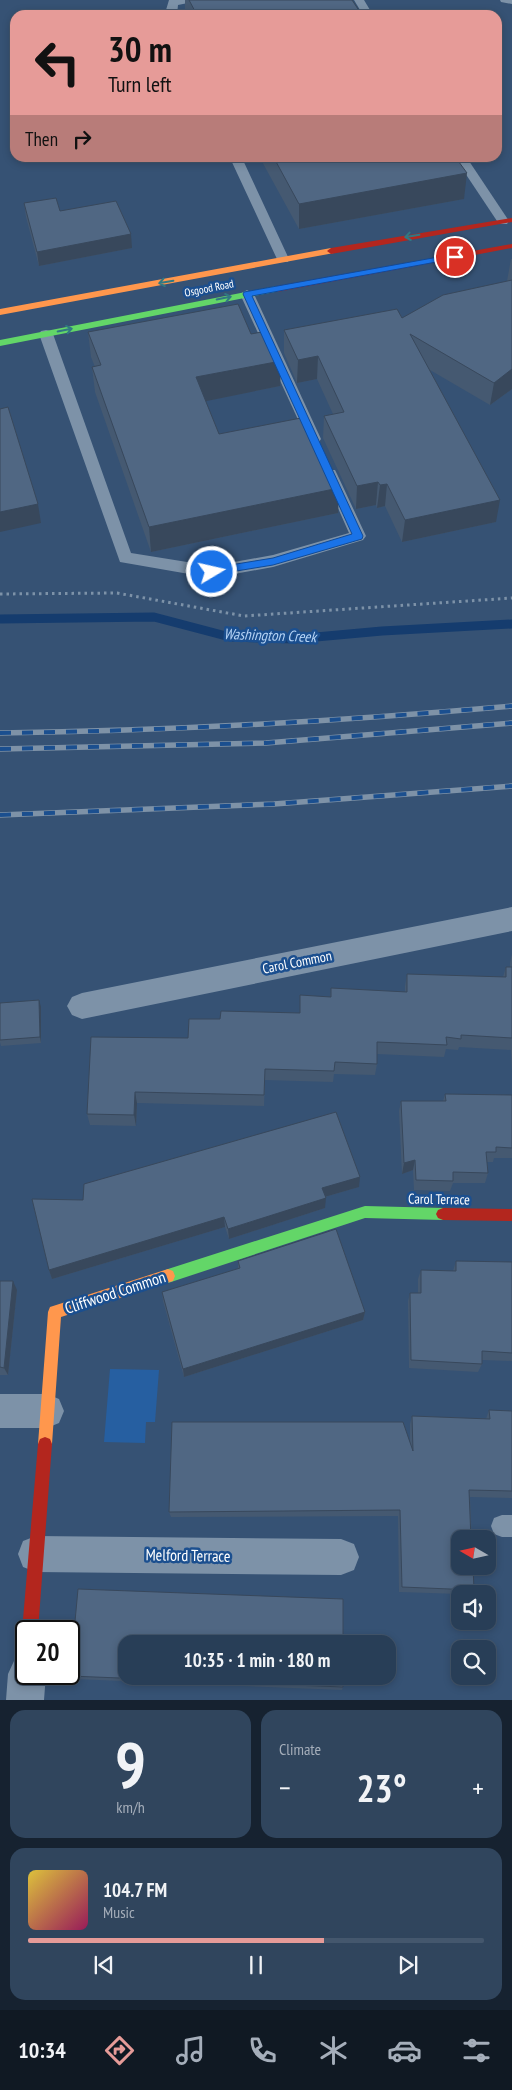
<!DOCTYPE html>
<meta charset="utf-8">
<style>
:root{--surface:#283e57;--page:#30455d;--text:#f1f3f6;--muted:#a5aeba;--line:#44576d;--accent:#e69b98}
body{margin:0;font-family:"PT Sans Narrow",sans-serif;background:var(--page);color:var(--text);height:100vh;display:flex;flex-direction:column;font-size:19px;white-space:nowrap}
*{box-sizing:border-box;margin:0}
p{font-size:16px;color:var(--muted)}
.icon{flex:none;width:28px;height:28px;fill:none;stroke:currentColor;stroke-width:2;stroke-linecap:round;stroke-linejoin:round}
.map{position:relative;height:1700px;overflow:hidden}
.sheet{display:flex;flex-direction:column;gap:10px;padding:10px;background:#162230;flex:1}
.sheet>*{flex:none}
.top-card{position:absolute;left:10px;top:10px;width:492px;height:152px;border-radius:15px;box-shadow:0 2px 8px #0003,0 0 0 1px var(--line);background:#e69b98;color:#111;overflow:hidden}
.needle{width:32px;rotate:279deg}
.buttons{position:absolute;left:451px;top:1530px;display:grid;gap:10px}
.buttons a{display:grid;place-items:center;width:45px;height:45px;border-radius:10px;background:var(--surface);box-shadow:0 2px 8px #0003,0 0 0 1px var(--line);font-size:25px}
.speed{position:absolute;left:15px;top:1620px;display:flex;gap:10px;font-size:25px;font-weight:700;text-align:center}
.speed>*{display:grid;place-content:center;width:65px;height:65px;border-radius:50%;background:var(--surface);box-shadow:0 2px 8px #0003,0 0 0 1px var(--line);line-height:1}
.speed .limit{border:2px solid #111;border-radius:8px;background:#fff;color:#111}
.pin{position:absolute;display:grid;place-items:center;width:42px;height:42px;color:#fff;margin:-21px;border:2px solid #fff;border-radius:50%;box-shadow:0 1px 5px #0007}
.me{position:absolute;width:55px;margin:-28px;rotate:81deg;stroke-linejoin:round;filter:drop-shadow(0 0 4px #0008)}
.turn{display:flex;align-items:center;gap:18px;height:105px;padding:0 15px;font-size:22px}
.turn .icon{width:65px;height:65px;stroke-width:2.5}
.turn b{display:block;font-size:35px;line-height:42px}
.then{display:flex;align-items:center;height:48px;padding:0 15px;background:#0003;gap:10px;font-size:19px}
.big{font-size:38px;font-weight:700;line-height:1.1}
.sheet .widget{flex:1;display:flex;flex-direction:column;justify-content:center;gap:8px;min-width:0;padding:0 18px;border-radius:15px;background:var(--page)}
.sheet .dial{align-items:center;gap:0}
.dial b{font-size:65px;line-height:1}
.song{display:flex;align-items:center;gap:15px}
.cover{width:60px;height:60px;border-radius:8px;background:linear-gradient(135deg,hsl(50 70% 55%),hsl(330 70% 35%))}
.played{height:5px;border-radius:2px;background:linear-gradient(90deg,var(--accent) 65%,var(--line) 65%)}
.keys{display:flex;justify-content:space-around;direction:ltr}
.heat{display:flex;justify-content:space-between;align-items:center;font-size:28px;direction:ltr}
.sheet .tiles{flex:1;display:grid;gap:10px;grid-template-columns:1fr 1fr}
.widget:last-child{grid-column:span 2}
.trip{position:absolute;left:118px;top:1635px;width:278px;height:50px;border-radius:15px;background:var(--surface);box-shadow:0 2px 8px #0003,0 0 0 1px var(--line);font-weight:700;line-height:50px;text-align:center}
.dock{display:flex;height:80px;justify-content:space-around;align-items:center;background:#101923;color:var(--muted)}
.dock .icon{width:35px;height:35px}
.dock .selected{color:var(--accent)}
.dock b{font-size:22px;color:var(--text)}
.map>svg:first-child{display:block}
</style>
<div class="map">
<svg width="512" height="1700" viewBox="0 0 512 1700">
<rect width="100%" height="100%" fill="#365274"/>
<polygon fill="#265fa1" points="110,1369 159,1370 155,1422 146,1422 145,1443 104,1442"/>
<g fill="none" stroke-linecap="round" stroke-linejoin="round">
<polyline stroke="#153c6e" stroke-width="9" points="0,619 154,617 230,637 294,639 382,631 512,624"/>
<polyline stroke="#7d92a8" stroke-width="3" stroke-dasharray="2.5 4" stroke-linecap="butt" points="0,594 117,593 244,616 512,598"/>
<g fill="#7d92a8" fill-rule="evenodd">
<polygon points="169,0 194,0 193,2 178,5 177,15 167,15 166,10"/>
<polygon points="354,0 364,0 373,15 363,15"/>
<polygon points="500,0 512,0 512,4 501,2"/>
<polygon points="230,158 242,158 289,259 288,262 278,262 277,259"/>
<polygon points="455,158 467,158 509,221 507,224 499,224"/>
<polygon points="247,290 254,294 321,439 319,442 309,442 307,439 240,294"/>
<polygon points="46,330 51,331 53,334 131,553 212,566 273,555 349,533 323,474 325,470 335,470 337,474 366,536 363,540 273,567 212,578 120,562 39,334 41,331"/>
<polygon points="502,1515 512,1515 512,1537 502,1537 494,1534 491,1526 494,1518"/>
</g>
<g fill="#7d92a8" fill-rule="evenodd">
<polygon points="512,907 512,931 82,1019 72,1015 67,1006 72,997 82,993"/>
<polygon points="0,1394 47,1394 59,1399 64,1411 59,1423 47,1428 0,1428"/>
<polygon points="36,1536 341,1539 354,1544 359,1557 354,1570 341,1575 36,1572 23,1567 18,1554 23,1541"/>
<polygon points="26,1656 26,1674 46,1674 44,1700 6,1700 8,1674 14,1661"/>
</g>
<g fill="#63d668" fill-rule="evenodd">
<polygon points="277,286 280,287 280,291 0,346 0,340"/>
<polygon points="365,1206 443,1208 448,1210 450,1214 448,1218 443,1220 365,1218 168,1283 163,1281 161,1276 163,1271 168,1269"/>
</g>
<g fill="#ff974d" fill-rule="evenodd">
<polygon points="331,248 334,249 334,253 0,315 0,309"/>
<polygon points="168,1269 173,1271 175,1276 173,1281 61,1317 52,1444 50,1449 45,1451 40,1449 38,1444 48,1312 50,1307"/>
</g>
<g fill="#b3261e" fill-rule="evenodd">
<polygon points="512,218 512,222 331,254 327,251 331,248"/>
<polygon points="512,244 512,248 277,292 273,289 277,286"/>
<polygon points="443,1208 512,1209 512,1221 443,1220 438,1218 436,1214 438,1210"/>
<polygon points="45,1437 50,1439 52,1444 38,1631 26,1631 26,1637 22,1631 38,1444 40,1439"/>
</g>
<defs>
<g id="rail">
<path d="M0,733C171,731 342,721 512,706"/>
<polyline points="0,749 266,743 512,723"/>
<polyline points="0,815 274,804 512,786"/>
</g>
</defs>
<use href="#rail" stroke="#7e92a7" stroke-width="5.5"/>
<use href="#rail" stroke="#1b4f8f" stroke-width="4" stroke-dasharray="11" stroke-linecap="butt"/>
</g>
<g fill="#455971">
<polygon points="185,0 352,0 362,15 185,15"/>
<polygon points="260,158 456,158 464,199 299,229"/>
<polygon points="24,203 132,248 39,266 26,217"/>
<polygon points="511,259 512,259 512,389 490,405 430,370 496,522 402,542 385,506 377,508 376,505 356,509 323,438 324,416 333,414 317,379 297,383 284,353 284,330 402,318 507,281"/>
<polygon points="88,332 251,334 281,361 280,386 205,401 219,434 339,488 338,513 151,552 95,392 92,367 95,367 91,357"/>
<polygon points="512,954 512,1072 511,1050 459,1047 458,1050 446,1049 444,1057 377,1054 377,1064 375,1075 334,1074 333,1082 265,1080 264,1106 137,1103 136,1126 90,1125 87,1114 188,1038 220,1019 299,1013 330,997 331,988 405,992 405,986 407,974 503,977 506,967 510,967 510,963"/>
<polygon points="0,1003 41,1007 41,1043 1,1046 0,1042"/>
<polygon points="445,1094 512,1095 512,1158 494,1158 493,1162 487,1162 488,1173 485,1183 453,1183 450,1191 414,1190 413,1170 402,1174 399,1111 401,1101 443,1101"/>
<polygon points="359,1187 325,1197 325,1208 229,1239 225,1227 52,1279 49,1270 83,1200"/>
<polygon points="238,1261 365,1312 363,1320 184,1377 163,1301 162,1292 238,1269"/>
<polygon points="456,1261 512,1262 512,1361 482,1360 482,1364 478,1372 409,1368 408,1301 410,1293 418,1293 418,1279 421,1270 453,1271"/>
<polygon points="0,1281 17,1290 8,1375 0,1375"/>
<polygon points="489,1410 512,1411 512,1498 470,1497 474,1590 471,1594 460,1594 399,1592 398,1516 171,1517 169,1512 410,1443 410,1424 412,1416 486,1419"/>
<polygon points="70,1676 343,1687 342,1690 74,1679"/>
</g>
<g fill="#38485c">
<polygon points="467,173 464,199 299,229 299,204"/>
<polygon points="131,234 132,248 39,266 37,252"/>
<polygon points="318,356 317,379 297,383 298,360"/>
<polygon points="281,361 280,386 197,403 196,377"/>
<polygon points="512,369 512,389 490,405 494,383"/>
<polygon points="378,482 376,505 356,509 357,486"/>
<polygon points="387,484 385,506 377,508 380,485"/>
<polygon points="339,488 338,513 151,552 149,527"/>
<polygon points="500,500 496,522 402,542 405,520"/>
<polygon points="38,504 41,523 0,532 0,512"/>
<polygon points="39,1000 41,1007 41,1043 40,1037"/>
<polygon points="135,1092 137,1103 136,1126 134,1115"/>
<polygon points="415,1160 413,1170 402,1174 404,1163"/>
<polygon points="360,1177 359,1187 321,1198 322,1188"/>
<polygon points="326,1198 325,1208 229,1239 228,1229"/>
<polygon points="224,1217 225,1227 52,1279 49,1270"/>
<polygon points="13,1281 17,1290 8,1375 4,1368"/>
<polygon points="365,1312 363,1320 184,1377 183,1369"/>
</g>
<g fill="#506783" stroke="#38485c">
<polygon points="189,0 352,0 362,15 197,15"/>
<polygon points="274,158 456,158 467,173 299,204"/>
<polygon points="56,198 60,211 116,201 131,234 37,252 24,203"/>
<polygon points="512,280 512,369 494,383 410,334 500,500 405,520 387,484 380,485 378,482 357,486 324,416 344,412 318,356 298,360 284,330 397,309 402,318 443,295"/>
<polygon points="238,304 251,334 267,331 281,361 196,377 219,434 306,417 339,488 149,527 92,367 101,365 88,332"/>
<polygon points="8,407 38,504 0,512 0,409"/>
<polygon points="506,967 512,967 512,1038 461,1035 461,1039 446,1037 447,1045 377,1042 377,1064 335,1062 334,1071 265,1069 264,1095 135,1092 134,1115 87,1114 91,1037 188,1038 189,1019 220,1019 221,1011 300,1013 300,995 331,997 331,988 407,992 407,974 506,977"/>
<polygon points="39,1000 40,1037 0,1040 0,1003"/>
<polygon points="445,1094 512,1095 512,1148 496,1147 496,1152 486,1152 488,1173 453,1172 453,1181 416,1180 415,1160 404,1163 401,1101 446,1101"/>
<polygon points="336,1112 360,1177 322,1188 326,1198 228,1229 224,1217 49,1270 32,1199 83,1200 84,1184"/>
<polygon points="336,1229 365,1312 183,1369 162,1292 240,1268 238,1261"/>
<polygon points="456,1261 512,1262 512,1353 482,1351 482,1364 411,1360 410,1293 421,1293 421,1270 456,1271"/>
<polygon points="0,1281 13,1281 4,1368 0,1367"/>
<polygon points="489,1410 512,1411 512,1491 469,1490 471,1539 460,1539 460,1566 473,1566 474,1590 402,1587 400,1510 169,1512 172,1422 403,1422 413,1451 412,1416 490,1419"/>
<polygon points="78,1589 343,1599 343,1644 126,1644 126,1676 343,1676 343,1687 70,1676"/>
</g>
<defs><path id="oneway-shaft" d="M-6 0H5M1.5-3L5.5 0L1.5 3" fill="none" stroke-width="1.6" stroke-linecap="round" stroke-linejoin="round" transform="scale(1.25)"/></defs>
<g stroke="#317883">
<use href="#oneway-shaft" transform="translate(412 236) rotate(171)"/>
<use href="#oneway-shaft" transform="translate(166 282) rotate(170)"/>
<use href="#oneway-shaft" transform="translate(224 298) rotate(-11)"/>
<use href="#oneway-shaft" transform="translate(65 330) rotate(-12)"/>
</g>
<polygon fill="#1a73e8" stroke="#114b97" points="455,254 459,257 458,258 252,296 363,536 362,539 273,565 212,575 209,574 207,572 212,568 273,558 352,534 243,294 244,292"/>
<g text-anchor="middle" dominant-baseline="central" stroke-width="5" stroke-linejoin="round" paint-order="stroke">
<g font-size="11" fill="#fff" stroke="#1b4f8f">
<text transform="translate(209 288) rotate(-11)">Osgood Road</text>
</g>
<g font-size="14" fill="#fff" stroke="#1b4f8f">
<text transform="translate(297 962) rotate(-11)">Carol Common</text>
<text transform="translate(439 1199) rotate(1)">Carol Terrace</text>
</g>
<g font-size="15" font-style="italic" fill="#b5d3f5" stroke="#1b4f8f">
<text transform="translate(270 635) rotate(2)">Washington Creek</text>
</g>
<g font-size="16" fill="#fff" stroke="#1b4f8f">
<text transform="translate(115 1292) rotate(-18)">Cliffwood Common</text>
<text transform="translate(188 1555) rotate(1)">Melford Terrace</text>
</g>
</g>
</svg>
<div class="buttons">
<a><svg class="needle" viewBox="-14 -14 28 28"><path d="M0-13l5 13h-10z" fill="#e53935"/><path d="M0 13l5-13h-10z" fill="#a5aeba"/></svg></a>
<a><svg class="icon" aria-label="sound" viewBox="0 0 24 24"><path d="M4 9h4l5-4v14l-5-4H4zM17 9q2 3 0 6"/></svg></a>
<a><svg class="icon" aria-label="search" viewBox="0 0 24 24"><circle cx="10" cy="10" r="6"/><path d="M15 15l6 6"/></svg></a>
</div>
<div class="speed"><div class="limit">20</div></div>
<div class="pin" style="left:455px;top:257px;background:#d93025"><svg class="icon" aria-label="arrive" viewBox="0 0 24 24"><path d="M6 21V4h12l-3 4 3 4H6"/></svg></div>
<svg class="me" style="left:212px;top:572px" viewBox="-20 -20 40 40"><circle r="17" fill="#1a73e8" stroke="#fff" stroke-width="3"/><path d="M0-11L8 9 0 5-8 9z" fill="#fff"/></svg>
<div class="trip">10:35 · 1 min · 180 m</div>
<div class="top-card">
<div class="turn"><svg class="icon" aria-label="left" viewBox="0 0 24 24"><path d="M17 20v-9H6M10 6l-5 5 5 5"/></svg><div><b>30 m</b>Turn left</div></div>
<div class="then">Then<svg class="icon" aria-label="right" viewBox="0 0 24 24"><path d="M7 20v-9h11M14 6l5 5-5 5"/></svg></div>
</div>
</div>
<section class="sheet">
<div class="tiles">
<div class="widget dial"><b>9</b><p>km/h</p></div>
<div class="widget"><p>Climate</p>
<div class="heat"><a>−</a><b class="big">23°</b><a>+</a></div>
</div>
<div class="widget">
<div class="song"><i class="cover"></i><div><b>104.7 FM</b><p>Music</p></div></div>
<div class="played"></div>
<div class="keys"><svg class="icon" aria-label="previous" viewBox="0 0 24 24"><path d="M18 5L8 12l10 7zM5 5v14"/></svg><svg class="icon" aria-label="pause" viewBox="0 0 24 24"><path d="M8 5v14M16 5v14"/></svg><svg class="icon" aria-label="next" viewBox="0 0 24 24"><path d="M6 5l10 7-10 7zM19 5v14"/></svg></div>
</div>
</div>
</section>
<nav class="dock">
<b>10:34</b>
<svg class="icon selected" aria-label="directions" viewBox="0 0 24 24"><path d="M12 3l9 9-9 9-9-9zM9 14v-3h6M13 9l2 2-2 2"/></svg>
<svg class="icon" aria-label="music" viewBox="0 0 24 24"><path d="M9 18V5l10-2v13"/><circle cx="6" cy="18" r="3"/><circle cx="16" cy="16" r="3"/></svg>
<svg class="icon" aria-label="phone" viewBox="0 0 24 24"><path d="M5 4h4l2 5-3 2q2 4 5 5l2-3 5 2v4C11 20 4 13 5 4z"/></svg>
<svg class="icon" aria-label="climate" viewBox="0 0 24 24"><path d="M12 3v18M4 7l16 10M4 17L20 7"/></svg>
<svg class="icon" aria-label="car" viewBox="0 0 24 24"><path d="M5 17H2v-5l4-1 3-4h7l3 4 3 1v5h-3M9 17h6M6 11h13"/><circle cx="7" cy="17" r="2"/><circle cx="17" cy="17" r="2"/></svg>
<svg class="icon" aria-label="filters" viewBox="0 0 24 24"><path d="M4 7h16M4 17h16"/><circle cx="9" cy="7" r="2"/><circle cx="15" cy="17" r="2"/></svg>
</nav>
